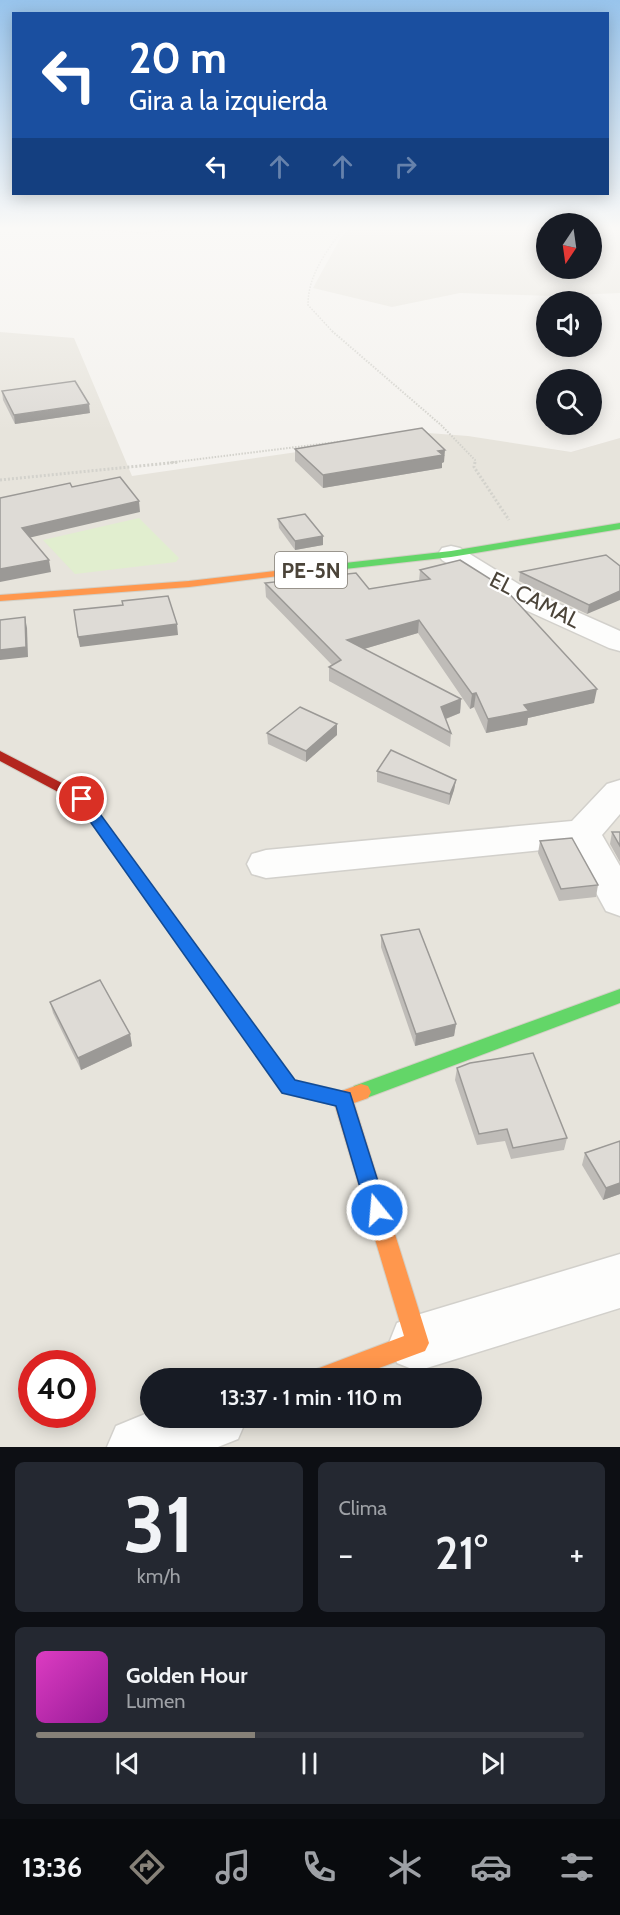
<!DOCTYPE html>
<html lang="es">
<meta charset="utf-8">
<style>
:root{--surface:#171b24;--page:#242831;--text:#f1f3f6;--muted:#9ea1a6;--line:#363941;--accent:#868178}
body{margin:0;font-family:Cabin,sans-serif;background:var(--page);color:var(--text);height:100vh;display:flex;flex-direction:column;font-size:22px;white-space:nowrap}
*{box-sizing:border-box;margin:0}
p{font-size:20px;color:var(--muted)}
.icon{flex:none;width:33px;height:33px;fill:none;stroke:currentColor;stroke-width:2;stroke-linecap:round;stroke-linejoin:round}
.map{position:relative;height:1447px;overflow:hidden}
.drawer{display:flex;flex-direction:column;gap:15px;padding:15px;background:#0d0f14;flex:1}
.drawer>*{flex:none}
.guide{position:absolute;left:12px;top:12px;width:597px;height:183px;border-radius:0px;box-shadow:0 3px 15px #0003;background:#1a4fa0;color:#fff;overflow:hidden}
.needle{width:39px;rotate:193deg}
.fabs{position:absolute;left:536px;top:213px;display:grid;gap:12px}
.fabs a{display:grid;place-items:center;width:66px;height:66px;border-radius:50%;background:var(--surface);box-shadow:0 3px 15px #0003;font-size:30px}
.speed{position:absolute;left:18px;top:1350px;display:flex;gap:12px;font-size:30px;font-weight:700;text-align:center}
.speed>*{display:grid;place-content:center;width:78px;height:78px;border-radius:50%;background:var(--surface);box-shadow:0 3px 15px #0003;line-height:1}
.speed .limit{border:9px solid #d22;background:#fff;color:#111}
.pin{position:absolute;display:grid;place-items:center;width:51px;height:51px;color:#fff;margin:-26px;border:3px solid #fff;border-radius:50%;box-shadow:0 2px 6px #0007}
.me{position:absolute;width:66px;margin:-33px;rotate:343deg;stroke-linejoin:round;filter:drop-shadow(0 0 4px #0008)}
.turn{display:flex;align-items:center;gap:21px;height:126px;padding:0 18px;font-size:27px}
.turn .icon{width:78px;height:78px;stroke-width:2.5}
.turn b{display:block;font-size:42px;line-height:51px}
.lanes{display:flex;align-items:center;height:57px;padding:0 18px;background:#0003;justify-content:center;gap:30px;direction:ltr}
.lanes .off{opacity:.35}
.big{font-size:45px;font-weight:600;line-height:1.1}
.drawer .tile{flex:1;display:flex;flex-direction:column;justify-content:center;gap:9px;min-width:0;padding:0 21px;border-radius:9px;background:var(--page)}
.drawer .dial{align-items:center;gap:0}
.dial b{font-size:78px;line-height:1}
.song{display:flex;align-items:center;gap:18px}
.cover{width:72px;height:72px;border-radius:9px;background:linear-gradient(135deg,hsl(310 70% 55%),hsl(300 70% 35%))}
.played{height:6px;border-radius:3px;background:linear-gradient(90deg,var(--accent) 40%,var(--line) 40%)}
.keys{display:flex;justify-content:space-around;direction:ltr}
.heat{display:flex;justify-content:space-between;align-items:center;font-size:33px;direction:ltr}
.drawer .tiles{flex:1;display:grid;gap:15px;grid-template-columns:1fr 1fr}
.tile:last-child{grid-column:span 2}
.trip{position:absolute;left:140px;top:1368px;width:342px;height:60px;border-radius:30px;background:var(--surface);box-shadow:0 3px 15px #0003;font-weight:600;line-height:60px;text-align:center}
.dock{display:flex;height:96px;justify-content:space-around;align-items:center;background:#090b0e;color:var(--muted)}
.dock .icon{width:42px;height:42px}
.dock .active{color:var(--accent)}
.dock b{font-size:27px;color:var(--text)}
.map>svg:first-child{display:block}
</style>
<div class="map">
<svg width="620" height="1447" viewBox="0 0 620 1447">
<rect width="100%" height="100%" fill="#f4f2ee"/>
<g fill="#e7e4dc" fill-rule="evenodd">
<polygon points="350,229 546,229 546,268 591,268 591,229 620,229 620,293 550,296 460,293 392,307 313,288 341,237"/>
<path d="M0,332L74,338L132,476L428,433L468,436L571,452L620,438V1447H0ZM32,1364H82V1414H32ZM150,1378H471V1418H150Z"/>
</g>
<polygon fill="#e1eecf" points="139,518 179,558 176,562 75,574 43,540"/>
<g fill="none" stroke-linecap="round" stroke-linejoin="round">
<defs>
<g id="street">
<polygon points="451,546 460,548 530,591 620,631 620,651 609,648 510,603 442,560 438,554 442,548"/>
<polygon points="620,780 620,814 602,835 620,866 620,916 606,911 571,847 266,878 252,874 247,864 252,854 266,850 572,821 607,784"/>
<polygon points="620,1254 620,1308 417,1371 397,1363 389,1343 397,1323 417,1315"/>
<polygon points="150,1412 150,1418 247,1418 238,1439 218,1447 107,1447 116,1426"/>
</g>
<g id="fast">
<polygon points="620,523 620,529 451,557 283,576 277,573 283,570 451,551"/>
<polygon points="199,955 205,957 295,1080 350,1093 353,1099 350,1105 343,1107 282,1093 193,967 190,962 193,957"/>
<polygon points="620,989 620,1003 361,1100 354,1098 351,1092 354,1086"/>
</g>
<g id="slow">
<polygon points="283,570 287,571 287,575 189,587 0,601 0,595 189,581"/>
<polygon points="361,1084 368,1086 371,1092 368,1098 354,1103 429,1343 425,1351 352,1378 310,1378 314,1370 404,1336 333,1099 336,1093"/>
</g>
<polygon id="jam" points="0,751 87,796 205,957 208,962 205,967 199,969 193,967 77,802 0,761"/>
</defs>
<use href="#street" stroke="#d2d0cb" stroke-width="3"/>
<use href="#fast" stroke="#d3cfc5" stroke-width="2"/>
<use href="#slow" stroke="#d3cfc5" stroke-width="2"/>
<use href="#jam" stroke="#d3cfc5" stroke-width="2"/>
<g stroke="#d3d2cc" stroke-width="1.5" stroke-dasharray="1.5 1.5" stroke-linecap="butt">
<polyline points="83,229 145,233 177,229"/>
<path d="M333,332L308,305C308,275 326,252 343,229"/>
</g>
<g stroke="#d3d2cc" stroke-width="2" stroke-dasharray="1.5 1.5" stroke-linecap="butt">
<polyline points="332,331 441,425 475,460 475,463"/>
<polyline points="167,463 345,441"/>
</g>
<g stroke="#d3d2cc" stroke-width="3" stroke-dasharray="2 2" stroke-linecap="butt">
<polyline points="475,462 474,467 509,520"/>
<polyline points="0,480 179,462"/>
</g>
<use href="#street" fill="#fdfdfc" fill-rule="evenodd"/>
<use href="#fast" fill="#63d668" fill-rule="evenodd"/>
<use href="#slow" fill="#ff974d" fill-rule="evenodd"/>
<use href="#jam" fill="#b3261e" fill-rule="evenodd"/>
</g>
<g fill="#bfbcb8">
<polygon points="2,391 90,413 15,424 3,400"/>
<polygon points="295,449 444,462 442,463 442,468 323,488 295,461"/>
<polygon points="278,519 323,545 295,550 279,528"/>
<polygon points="606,555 587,614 519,581 520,572"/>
<polygon points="420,570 594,703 528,718 527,725 486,733 474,707 470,709 418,633 364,649 461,699 460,713 446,719 451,733 450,747 329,681 329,667 332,665 266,597 265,583 369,589 419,581"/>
<polygon points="267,733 337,735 306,762 268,744"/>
<polygon points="377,771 456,780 454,790 449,805 377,782"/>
<polygon points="612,832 620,832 620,862 610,844"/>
<polygon points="540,841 598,885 596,897 559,901 538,853"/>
<polygon points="381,935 456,1024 454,1036 415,1046 381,947"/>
<polygon points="50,1002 130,1034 132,1046 81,1070 53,1013"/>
<polygon points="457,1068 567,1138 564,1150 511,1159 505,1141 477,1145 455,1080"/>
<polygon points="620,1141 620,1194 603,1200 582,1165 585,1153"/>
</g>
<g fill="#9b9996">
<polygon points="89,404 90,413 15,424 14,415"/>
<polygon points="445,450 444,462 442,463 442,468 323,488 323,475"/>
<polygon points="139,501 140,512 24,539 22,528"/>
<polygon points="323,536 323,545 295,550 295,541"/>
<polygon points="49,560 51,572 0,582 0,569"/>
<polygon points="620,591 620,600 587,614 589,605"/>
<polygon points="25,617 27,628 28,657 0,660 0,650"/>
<polygon points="419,620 418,633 347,654 347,640"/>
<polygon points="177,624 178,635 80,647 78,637"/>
<polygon points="597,689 594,703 528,718 527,725 486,733 488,719 524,705"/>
<polygon points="476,693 474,707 470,709 472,694"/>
<polygon points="461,699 460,713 440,721 441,707"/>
<polygon points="337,724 337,735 306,762 306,751"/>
<polygon points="456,780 454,790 449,805 450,794"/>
<polygon points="456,1024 454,1036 415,1046 416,1034"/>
<polygon points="130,1034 132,1046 81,1070 78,1058"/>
<polygon points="620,1183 620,1194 603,1200 606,1188"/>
</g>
<g fill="#dedbd6" stroke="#9b9996" stroke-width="1.5">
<polygon points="75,381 89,404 14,415 2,391"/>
<polygon points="422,428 445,450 438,451 443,455 323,475 295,449"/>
<polygon points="120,477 139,501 22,528 49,560 0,569 0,498 70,483 72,487"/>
<polygon points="305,514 323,536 295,541 278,519"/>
<polygon points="606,555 620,566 620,591 589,605 520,572"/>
<polygon points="460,560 503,587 597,689 524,705 529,711 488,719 476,693 472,694 419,620 347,640 461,699 441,707 451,733 329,667 341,660 265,583 356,573 369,589 430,579 420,570"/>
<polygon points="168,596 177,624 78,637 74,610 123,605 122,601"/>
<polygon points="25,617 26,647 0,650 0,620"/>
<polygon points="300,707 337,724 306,751 267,733"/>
<polygon points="391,750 456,780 450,794 377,771"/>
<polygon points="612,832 620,832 620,846"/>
<polygon points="572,838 598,885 561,889 540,841"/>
<polygon points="419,929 456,1024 416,1034 381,935"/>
<polygon points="100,980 130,1034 78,1058 50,1002"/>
<polygon points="533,1053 567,1138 513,1148 507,1129 479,1134 457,1068 470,1063"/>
<polygon points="620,1141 620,1183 606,1188 585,1153"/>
</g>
<linearGradient id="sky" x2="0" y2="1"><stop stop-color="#98c4ec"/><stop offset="0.53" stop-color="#faf9f7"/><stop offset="1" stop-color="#faf9f7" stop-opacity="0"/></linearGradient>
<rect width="620" height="431" fill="url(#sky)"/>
<polygon fill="#1a73e8" stroke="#114b97" stroke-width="1.5" points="82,794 87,796 295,1080 350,1093 387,1210 384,1218 377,1221 369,1218 336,1106 282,1093 77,803 75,799 77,796"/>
<g text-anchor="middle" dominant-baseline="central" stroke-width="4.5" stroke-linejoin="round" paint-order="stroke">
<rect fill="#fff" stroke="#817c74" stroke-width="1.5" x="275" y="552" width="72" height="36" rx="4.5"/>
<g font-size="21" font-weight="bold" fill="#4b4439">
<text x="311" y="570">PE-5N</text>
</g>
<g font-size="22" fill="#4b4439" stroke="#fff">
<text transform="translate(535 600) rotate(27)">EL CAMAL</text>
</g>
</g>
</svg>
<div class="fabs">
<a><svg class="needle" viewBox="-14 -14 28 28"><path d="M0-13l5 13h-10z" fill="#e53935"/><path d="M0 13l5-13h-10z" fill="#9ea1a6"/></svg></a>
<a><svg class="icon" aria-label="sound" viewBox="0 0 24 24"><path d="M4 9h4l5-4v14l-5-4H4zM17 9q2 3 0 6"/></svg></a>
<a><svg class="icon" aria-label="search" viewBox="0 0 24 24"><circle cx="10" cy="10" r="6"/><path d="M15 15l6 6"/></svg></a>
</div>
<div class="speed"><div class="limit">40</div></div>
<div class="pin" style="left:82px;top:799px;background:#d93025"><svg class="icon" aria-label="arrive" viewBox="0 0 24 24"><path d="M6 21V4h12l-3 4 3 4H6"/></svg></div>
<svg class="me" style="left:377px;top:1210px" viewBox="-20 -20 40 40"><circle r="17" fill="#1a73e8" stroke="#fff" stroke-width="3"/><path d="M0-11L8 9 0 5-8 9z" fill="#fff"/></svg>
<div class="trip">13:37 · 1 min · 110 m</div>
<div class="guide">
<div class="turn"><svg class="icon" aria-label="left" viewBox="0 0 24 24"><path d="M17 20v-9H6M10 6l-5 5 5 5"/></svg><div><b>20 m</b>Gira a la izquierda</div></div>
<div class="lanes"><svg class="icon" aria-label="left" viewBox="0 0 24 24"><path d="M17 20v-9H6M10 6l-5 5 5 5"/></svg><svg class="icon off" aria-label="ahead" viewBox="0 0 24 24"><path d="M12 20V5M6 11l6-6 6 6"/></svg><svg class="icon off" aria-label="ahead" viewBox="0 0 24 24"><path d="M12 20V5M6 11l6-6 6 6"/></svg><svg class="icon off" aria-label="right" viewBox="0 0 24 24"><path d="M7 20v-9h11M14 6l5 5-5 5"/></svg></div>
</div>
</div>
<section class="drawer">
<div class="tiles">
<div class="tile dial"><b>31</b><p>km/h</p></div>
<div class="tile"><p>Clima</p>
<div class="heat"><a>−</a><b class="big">21°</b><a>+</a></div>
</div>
<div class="tile">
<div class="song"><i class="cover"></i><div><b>Golden Hour</b><p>Lumen</p></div></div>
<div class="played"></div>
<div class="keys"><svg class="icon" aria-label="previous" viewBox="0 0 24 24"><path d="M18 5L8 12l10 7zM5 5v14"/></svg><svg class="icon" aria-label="pause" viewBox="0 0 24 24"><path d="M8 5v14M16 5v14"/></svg><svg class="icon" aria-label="next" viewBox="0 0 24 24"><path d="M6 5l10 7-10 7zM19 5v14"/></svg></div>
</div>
</div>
</section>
<nav class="dock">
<b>13:36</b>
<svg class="icon active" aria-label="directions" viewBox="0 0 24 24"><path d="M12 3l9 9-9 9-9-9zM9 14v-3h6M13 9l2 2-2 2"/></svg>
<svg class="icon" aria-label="music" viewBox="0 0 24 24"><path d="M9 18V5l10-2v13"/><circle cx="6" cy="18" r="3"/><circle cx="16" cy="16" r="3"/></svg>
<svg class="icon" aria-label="phone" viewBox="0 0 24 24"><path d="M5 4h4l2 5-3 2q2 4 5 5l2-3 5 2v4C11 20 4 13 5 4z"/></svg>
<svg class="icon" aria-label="climate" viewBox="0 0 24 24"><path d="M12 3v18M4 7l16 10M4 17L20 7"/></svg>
<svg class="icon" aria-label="car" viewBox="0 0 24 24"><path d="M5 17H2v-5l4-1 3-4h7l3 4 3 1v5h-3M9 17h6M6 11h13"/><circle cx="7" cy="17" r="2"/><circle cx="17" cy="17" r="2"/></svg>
<svg class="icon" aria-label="filters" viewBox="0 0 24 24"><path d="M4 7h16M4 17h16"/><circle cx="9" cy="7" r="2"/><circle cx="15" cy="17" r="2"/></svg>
</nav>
